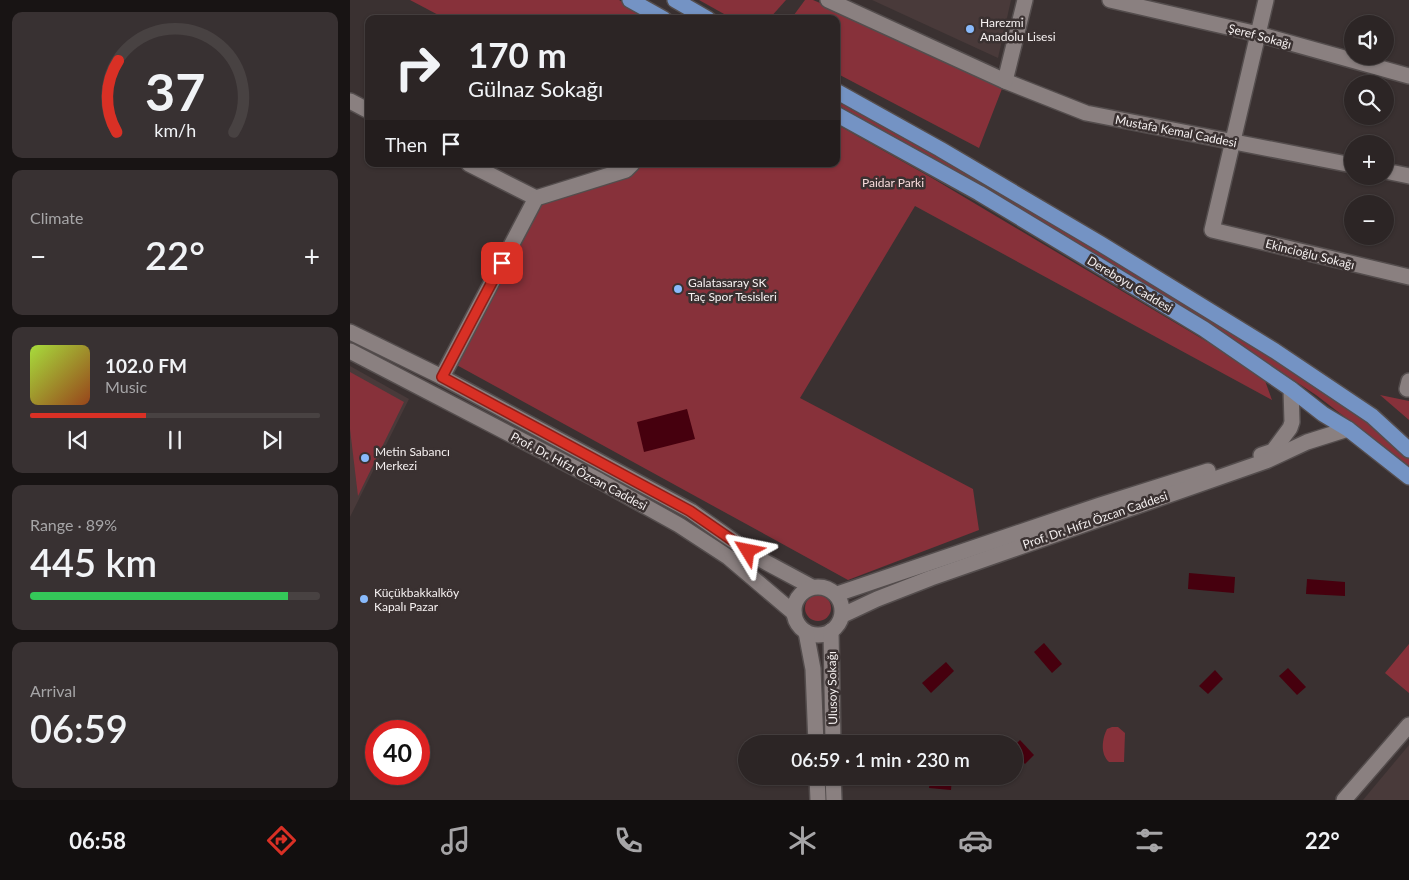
<!DOCTYPE html>
<meta charset="utf-8">
<style>
:root{--surface:#2c2525;--page:#383132;--text:#f1f3f6;--muted:#a6a5a7;--line:#484242;--accent:#d93025}
body{margin:0;font-family:Lato,sans-serif;background:var(--page);color:var(--text);height:100vh;display:flex;flex-direction:column;font-size:19px;white-space:nowrap}
*{box-sizing:border-box;margin:0}
p{font-size:16px;color:var(--muted)}
.icon{flex:none;width:28px;height:28px;fill:none;stroke:currentColor;stroke-width:2;stroke-linecap:round;stroke-linejoin:round}
.map{position:relative;flex:1;overflow:hidden}
.panel{display:flex;flex-direction:column;gap:12px;padding:12px;background:#181414;width:350px}
.panel>*{flex:none}
.top-card{position:absolute;left:15px;top:15px;width:475px;height:152px;border-radius:10px;box-shadow:0 1px 4px #0004,0 0 0 1px var(--line);background:#2c2525;color:var(--text);overflow:hidden}
.fabs{position:absolute;left:994px;top:15px;display:grid;gap:10px}
.fabs a{display:grid;place-items:center;width:50px;height:50px;border-radius:50%;background:var(--surface);box-shadow:0 1px 4px #0004,0 0 0 1px var(--line);font-size:25px}
.speed{position:absolute;left:15px;top:720px;display:flex;gap:10px;font-size:25px;font-weight:700;text-align:center}
.speed>*{display:grid;place-content:center;width:65px;height:65px;border-radius:50%;background:var(--surface);box-shadow:0 1px 4px #0004,0 0 0 1px var(--line);line-height:1}
.speed .limit{border:8px solid #d22;background:#fff;color:#111}
.pin{position:absolute;display:grid;place-items:center;width:42px;height:42px;color:#fff;margin:-21px;border-radius:10px;box-shadow:0 2px 8px #0006}
.me{position:absolute;width:55px;margin:-28px;rotate:305deg;stroke-linejoin:round;filter:drop-shadow(0 0 4px #0008)}
.turn{display:flex;align-items:center;gap:18px;height:105px;padding:0 20px;font-size:22px}
.turn .icon{width:65px;height:65px;stroke-width:2.5}
.turn b{display:block;font-size:35px;line-height:42px}
.then{display:flex;align-items:center;height:48px;padding:0 20px;background:#0003;gap:10px;font-size:19px}
.big{font-size:38px;font-weight:600;line-height:1.1}
.panel .tile{flex:1;display:flex;flex-direction:column;justify-content:center;gap:8px;min-width:0;padding:0 18px;border-radius:10px;background:var(--page)}
.panel .dial{align-items:center;gap:0}
.dial svg{height:130px;overflow:visible;fill:none;stroke:var(--line);stroke-width:7;stroke-linecap:round;text-anchor:middle}
.dial text{fill:var(--text);stroke:none}
.song{display:flex;align-items:center;gap:15px}
.cover{width:60px;height:60px;border-radius:8px;background:linear-gradient(135deg,hsl(80 70% 55%),hsl(20 70% 35%))}
.played{height:5px;border-radius:2px;background:linear-gradient(90deg,var(--accent) 40%,var(--line) 40%)}
.keys{display:flex;justify-content:space-around;direction:ltr}
.heat{display:flex;justify-content:space-between;align-items:center;font-size:28px;direction:ltr}
.charge{height:8px;border-radius:4px;background:linear-gradient(90deg,#34c759 89%,var(--line) 0)}
.trip{position:absolute;left:388px;top:735px;width:285px;height:50px;border-radius:25px;background:var(--surface);box-shadow:0 1px 4px #0004,0 0 0 1px var(--line);font-weight:600;line-height:50px;text-align:center}
.menu{display:flex;height:80px;justify-content:space-around;align-items:center;background:#120f0f;color:var(--muted)}
.menu .icon{width:35px;height:35px}
.menu .on{color:var(--accent)}
.menu b{font-size:22px;color:var(--text)}
main{display:flex;flex:1;min-height:0}
.map>svg:first-child{display:block}
</style>
<main>
<section class="panel">
<div class="tile dial"><svg viewBox="0 0 100 80">
<path d="M14 69A42 42 0 1 1 86 69"/>
<path d="M14 69A42 42 0 0 1 15 25" stroke="#d93025"/>
<text x="50" y="56" font-size="32" font-weight="700">37</text>
<text x="50" y="72" font-size="11">km/h</text>
</svg></div>
<div class="tile"><p>Climate</p>
<div class="heat"><a>−</a><b class="big">22°</b><a>+</a></div>
</div>
<div class="tile">
<div class="song"><i class="cover"></i><div><b>102.0 FM</b><p>Music</p></div></div>
<div class="played"></div>
<div class="keys"><svg class="icon" aria-label="previous" viewBox="0 0 24 24"><path d="M18 5L8 12l10 7zM5 5v14"/></svg><svg class="icon" aria-label="pause" viewBox="0 0 24 24"><path d="M8 5v14M16 5v14"/></svg><svg class="icon" aria-label="next" viewBox="0 0 24 24"><path d="M6 5l10 7-10 7zM19 5v14"/></svg></div>
</div>
<div class="tile"><p>Range · 89%</p><b class="big">445 km</b><div class="charge"></div></div>
<div class="tile"><p>Arrival</p><b class="big">06:59</b></div>
</section>
<div class="map">
<svg width="1059" height="800" viewBox="0 0 1059 800">
<rect width="100%" height="100%" fill="#3a3131"/>
<g fill="#493a3a">
<polygon points="522,0 661,0 648,58"/>
<polygon points="0,366 59,399 0,517"/>
<polygon points="1059,745 1059,800 1013,800"/>
</g>
<g fill="#87313a">
<polygon points="60,0 269,0 302,19 96,19"/>
<polygon points="349,0 436,0 419,19 383,19"/>
<polygon points="455,0 463,0 655,81 629,148 486,73 486,19 441,19"/>
<polygon points="486,100 570,147 754,254 920,357 1022,425 1059,457 1059,466 966,395 922,366 721,241 486,108"/>
<polygon points="486,124 582,178 913,375 922,400 565,206 450,398 623,489 629,530 498,580 103,363 186,204 287,164 486,164"/>
<polygon points="0,372 54,402 8,496 0,429"/>
<polygon points="1030,395 1059,401 1059,420"/>
<circle cx="468" cy="608" r="13"/>
<polygon points="1059,644 1059,693 1035,673"/>
<path d="M762,727H768L775,733L774,762H759C750,754 752,739 757,729Z"/>
</g>
<g fill="#46000e">
<polygon points="337,409 345,439 294,452 287,422"/>
<polygon points="839,573 885,577 884,593 838,589"/>
<polygon points="957,579 995,582 995,596 956,594"/>
<polygon points="694,643 712,664 702,673 684,652"/>
<polygon points="596,662 604,671 581,693 572,683"/>
<polygon points="938,668 956,687 947,695 929,676"/>
<polygon points="865,670 873,679 858,694 849,686"/>
<polygon points="670,740 684,755 675,764 664,753 664,746"/>
<polygon points="581,776 602,778 601,790 579,788"/>
</g>
<g fill="none" stroke-linecap="round" stroke-linejoin="round">
<defs>
<g id="street">
<polyline points="478,0 655,81 736,113 1002,165"/>
<polyline points="760,0 908,34 1059,76"/>
<polyline points="916,0 862,230 1059,277"/>
<polyline points="655,81 675,0"/>
<polyline points="0,101 19,111"/>
<polyline points="119,164 186,198"/>
<polyline points="1035,171 1059,176"/>
<polyline points="92,377 186,198 276,170 282,164"/>
<polyline points="1059,381 1057,389 1059,389"/>
<polyline points="994,800 1059,725"/>
</g>
<g id="secondary">
<polyline points="0,332 92,377 341,511 408,558 462,587"/>
<polyline points="0,351 250,481 329,525 378,557 444,613"/>
<polyline points="911,455 923,451 940,428 942,422 941,389"/>
<circle cx="468" cy="611" r="24"/>
<polyline points="487,594 750,505 858,471"/>
<polyline points="493,615 527,599 581,578 916,461 957,442 998,429"/>
<polyline points="481,631 483,744"/>
<polyline points="456,632 463,669 466,744"/>
<polyline points="467,776 468,800"/>
<polyline points="483,776 484,800"/>
</g>
<g id="primary">
<polyline points="280,0 314,19"/>
<polyline points="325,0 358,19"/>
<polyline points="486,91 590,149 751,244 925,351 1022,416 1059,450"/>
<polyline points="486,114 629,193 854,329 941,389 973,414 998,429 1059,477"/>
</g>
</defs>
<use href="#street" stroke="#544d4d" stroke-width="18"/>
<use href="#secondary" stroke="#544d4d" stroke-width="18"/>
<use href="#primary" stroke="#544d4d" stroke-width="18"/>
<use href="#street" stroke="#8a8080" stroke-width="15"/>
<use href="#secondary" stroke="#8a8080" stroke-width="15"/>
<use href="#primary" stroke="#7493c4" stroke-width="15"/>
</g>
<g fill="none" stroke-linecap="round" stroke-linejoin="round">
<defs>
<polyline id="route" points="152,263 92,377 340,511 398,551"/>
</defs>
<use href="#route" stroke="#8d1f18" stroke-width="12"/>
<use href="#route" stroke="#d93025" stroke-width="9"/>
</g>
<g fill="#89bafc" stroke="#3a3131" stroke-width="2">
<circle cx="620" cy="29" r="5"/>
<circle cx="328" cy="289" r="5"/>
<circle cx="15" cy="458" r="5"/>
<circle cx="14" cy="599" r="5"/>
</g>
<g text-anchor="middle" dominant-baseline="central" stroke-width="5" stroke-linejoin="round" paint-order="stroke">
<g font-size="12" fill="#f6f1f1" stroke="#3a3131" text-anchor="start">
<text x="630" y="22">Harezmi<tspan x="630" dy="14">Anadolu Lisesi</tspan></text>
<text x="338" y="282">Galatasaray SK<tspan x="338" dy="14">Taç Spor Tesisleri</tspan></text>
<text x="25" y="451">Metin Sabancı<tspan x="25" dy="14">Merkezi</tspan></text>
<text x="24" y="592">Küçükbakkalköy<tspan x="24" dy="14">Kapalı Pazar</tspan></text>
</g>
<g font-size="12" fill="#f6f1f1" stroke="#3a3131">
<text transform="translate(910 36) rotate(15)">Şeref Sokağı</text>
<text transform="translate(826 131) rotate(11)">Mustafa Kemal Caddesi</text>
<text transform="translate(960 254) rotate(14)">Ekincioğlu Sokağı</text>
<text transform="translate(780 284) rotate(31)">Dereboyu Caddesi</text>
<text transform="translate(229 471) rotate(28)">Prof. Dr. Hıfzı Özcan Caddesi</text>
<text transform="translate(745 520) rotate(-19)">Prof. Dr. Hıfzı Özcan Caddesi</text>
<text transform="translate(482 688) rotate(-91)">Ulusoy Sokağı</text>
</g>
<g font-size="12" fill="#f7dbdb" stroke="#3a3131">
<text x="543" y="182">Paidar Parki</text>
</g>
</g>
</svg>
<div class="fabs">
<a><svg class="icon" aria-label="sound" viewBox="0 0 24 24"><path d="M4 9h4l5-4v14l-5-4H4zM17 9q2 3 0 6"/></svg></a>
<a><svg class="icon" aria-label="search" viewBox="0 0 24 24"><circle cx="10" cy="10" r="6"/><path d="M15 15l6 6"/></svg></a>
<a>+</a>
<a>−</a>
</div>
<div class="speed"><div class="limit">40</div></div>
<div class="pin" style="left:152px;top:263px;background:#d93025"><svg class="icon" aria-label="arrive" viewBox="0 0 24 24"><path d="M6 21V4h12l-3 4 3 4H6"/></svg></div>
<svg class="me" style="left:398px;top:551px" viewBox="-20 -20 40 40"><path d="M0-17L14 15 0 8-14 15z" fill="#d93025" stroke="#fff" stroke-width="4"/></svg>
<div class="trip">06:59 · 1 min · 230 m</div>
<div class="top-card">
<div class="turn"><svg class="icon" aria-label="right" viewBox="0 0 24 24"><path d="M7 20v-9h11M14 6l5 5-5 5"/></svg><div><b>170 m</b>Gülnaz Sokağı</div></div>
<div class="then">Then<svg class="icon" aria-label="arrive" viewBox="0 0 24 24"><path d="M6 21V4h12l-3 4 3 4H6"/></svg></div>
</div>
</div>
</main>
<nav class="menu">
<b>06:58</b>
<svg class="icon on" aria-label="directions" viewBox="0 0 24 24"><path d="M12 3l9 9-9 9-9-9zM9 14v-3h6M13 9l2 2-2 2"/></svg>
<svg class="icon" aria-label="music" viewBox="0 0 24 24"><path d="M9 18V5l10-2v13"/><circle cx="6" cy="18" r="3"/><circle cx="16" cy="16" r="3"/></svg>
<svg class="icon" aria-label="phone" viewBox="0 0 24 24"><path d="M5 4h4l2 5-3 2q2 4 5 5l2-3 5 2v4C11 20 4 13 5 4z"/></svg>
<svg class="icon" aria-label="climate" viewBox="0 0 24 24"><path d="M12 3v18M4 7l16 10M4 17L20 7"/></svg>
<svg class="icon" aria-label="car" viewBox="0 0 24 24"><path d="M5 17H2v-5l4-1 3-4h7l3 4 3 1v5h-3M9 17h6M6 11h13"/><circle cx="7" cy="17" r="2"/><circle cx="17" cy="17" r="2"/></svg>
<svg class="icon" aria-label="filters" viewBox="0 0 24 24"><path d="M4 7h16M4 17h16"/><circle cx="9" cy="7" r="2"/><circle cx="15" cy="17" r="2"/></svg>
<b>22°</b>
</nav>
